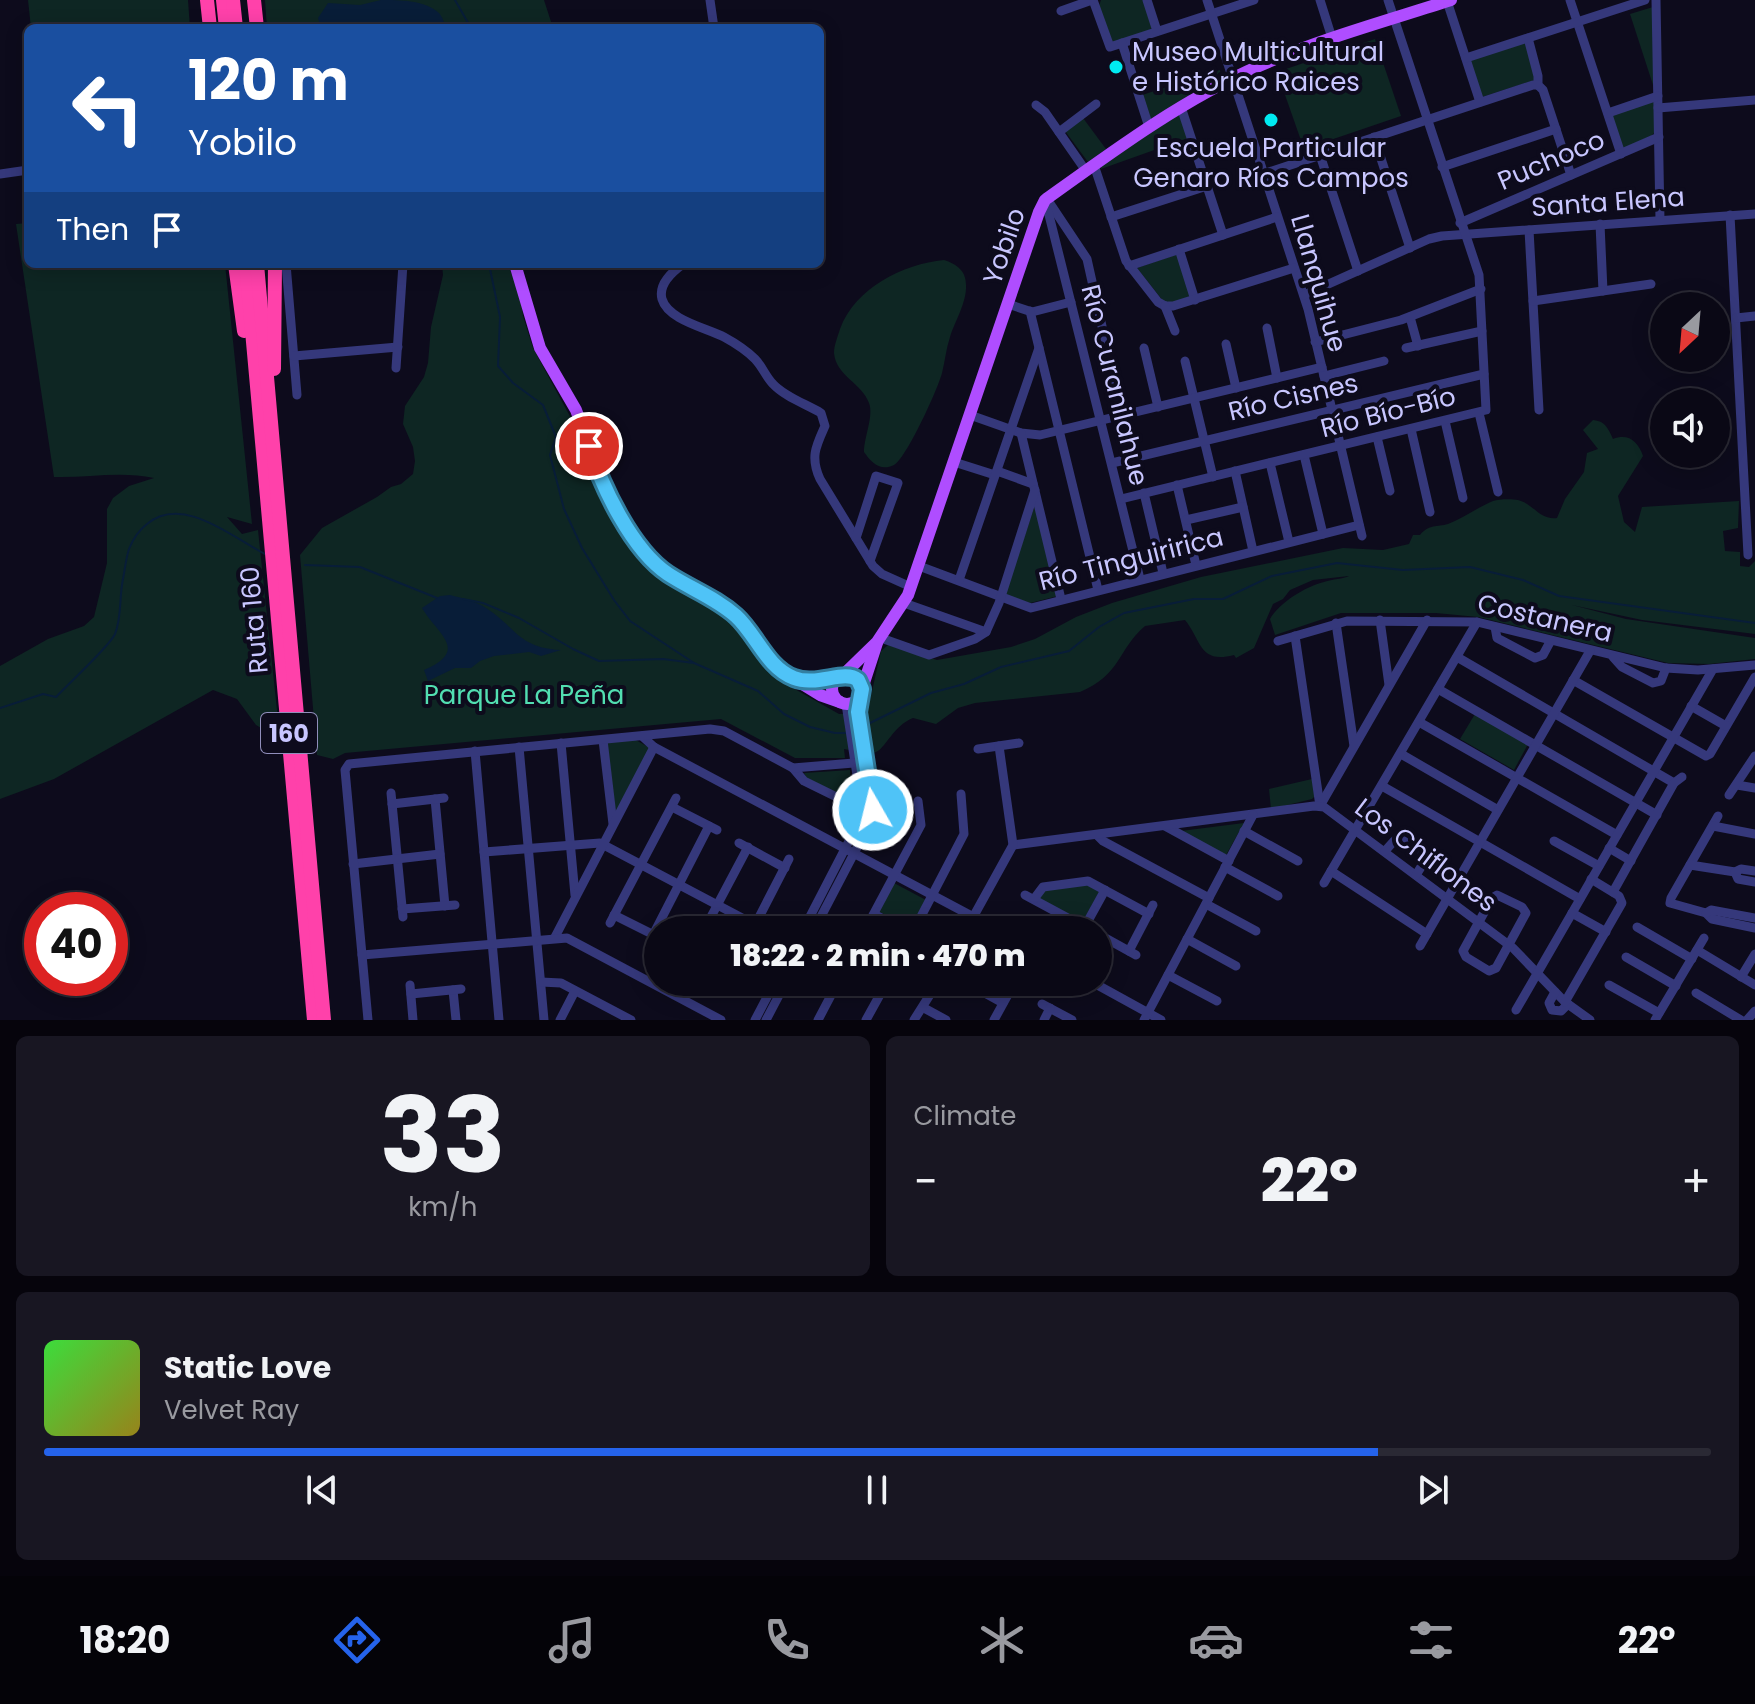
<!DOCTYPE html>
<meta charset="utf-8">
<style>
:root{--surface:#0a0815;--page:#181622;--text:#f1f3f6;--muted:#999aa0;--line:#2a2934;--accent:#2563eb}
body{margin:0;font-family:Poppins,sans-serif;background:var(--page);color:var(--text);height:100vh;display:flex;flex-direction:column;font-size:30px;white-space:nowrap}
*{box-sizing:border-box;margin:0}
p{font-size:26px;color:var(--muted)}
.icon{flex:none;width:44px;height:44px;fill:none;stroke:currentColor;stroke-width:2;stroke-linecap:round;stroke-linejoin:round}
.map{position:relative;height:1020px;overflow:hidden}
.details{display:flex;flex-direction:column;gap:16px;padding:16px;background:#06040c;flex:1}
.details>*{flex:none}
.guide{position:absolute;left:24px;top:24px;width:800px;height:244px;border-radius:12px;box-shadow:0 4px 20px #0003,0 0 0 2px var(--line);background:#1a4fa0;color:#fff;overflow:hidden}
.needle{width:52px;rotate:206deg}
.buttons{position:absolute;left:1650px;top:292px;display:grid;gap:16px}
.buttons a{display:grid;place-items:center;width:80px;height:80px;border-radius:50%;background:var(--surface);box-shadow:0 4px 20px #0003,0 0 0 2px var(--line);font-size:40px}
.speed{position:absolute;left:24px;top:892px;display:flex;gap:16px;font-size:40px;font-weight:700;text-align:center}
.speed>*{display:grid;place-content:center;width:104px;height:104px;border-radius:50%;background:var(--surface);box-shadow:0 4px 20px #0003,0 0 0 2px var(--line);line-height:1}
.speed .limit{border:12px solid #d22;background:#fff;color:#111}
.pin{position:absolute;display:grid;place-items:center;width:68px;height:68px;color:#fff;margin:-34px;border:4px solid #fff;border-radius:50%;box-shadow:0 2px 8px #0007}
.me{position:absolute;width:88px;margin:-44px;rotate:352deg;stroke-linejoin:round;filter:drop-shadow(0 0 6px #0008)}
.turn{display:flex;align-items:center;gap:28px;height:168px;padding:0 32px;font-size:36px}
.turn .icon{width:104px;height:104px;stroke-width:2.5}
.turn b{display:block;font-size:56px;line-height:68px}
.then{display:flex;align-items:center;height:76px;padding:0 32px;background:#0003;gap:16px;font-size:30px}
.big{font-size:60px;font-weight:800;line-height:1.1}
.details .tile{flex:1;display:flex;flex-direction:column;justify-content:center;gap:12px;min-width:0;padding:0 28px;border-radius:12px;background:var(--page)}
.details .dial{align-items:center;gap:0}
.dial b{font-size:104px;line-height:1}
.song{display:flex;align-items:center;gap:24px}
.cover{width:96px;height:96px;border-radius:12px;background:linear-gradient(135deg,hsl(120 70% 55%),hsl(50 70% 35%))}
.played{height:8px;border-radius:4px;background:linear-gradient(90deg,var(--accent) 80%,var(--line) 80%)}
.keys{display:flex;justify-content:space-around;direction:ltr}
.heat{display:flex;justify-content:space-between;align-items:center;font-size:44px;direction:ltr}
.details .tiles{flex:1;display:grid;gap:16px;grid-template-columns:1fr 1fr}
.tile:last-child{grid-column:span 2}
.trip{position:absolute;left:644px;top:916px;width:468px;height:80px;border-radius:40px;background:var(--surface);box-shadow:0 4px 20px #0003,0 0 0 2px var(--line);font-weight:800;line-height:80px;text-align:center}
.menu{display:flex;height:128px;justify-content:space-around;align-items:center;background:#040308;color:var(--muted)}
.menu .icon{width:56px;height:56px}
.menu .on{color:var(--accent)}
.menu b{font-size:36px;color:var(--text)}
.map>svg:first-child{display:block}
</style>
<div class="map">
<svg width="1755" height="1020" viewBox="0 0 1755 1020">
<rect width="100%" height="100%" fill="#0d0b1c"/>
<g fill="#0e2623">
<polygon points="28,0 188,0 190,28 31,28"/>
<polygon points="265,0 544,0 553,28 267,28"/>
<polygon points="1101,0 1144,0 1152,26 1150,31 1114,43 1110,40 1099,6"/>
<polygon points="1653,7 1654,88 1630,14"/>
<polygon points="1375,39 1401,116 1304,149 1277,72"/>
<polygon points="1526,41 1538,79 1482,97 1469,59"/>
<polygon points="1220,70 1221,77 1150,120 1142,95"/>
<polygon points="1654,101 1655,132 1651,136 1622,149 1612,115"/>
<polygon points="1181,113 1188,138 1101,169 1101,165"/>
<polygon points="1083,118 1106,149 1088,162 1065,131"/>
<path d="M28,223V264H225L252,524L227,517L242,534L258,530L280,739L256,725L237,699L213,690L54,779L0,799V666L48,639L84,626L94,617L107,563V509L113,498L129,486L154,478C121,471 87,478 54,477L16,224Z"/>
<polygon points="1178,254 1190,296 1174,304 1164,302 1137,268"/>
<path d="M944,260C956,264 966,270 966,285C967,302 955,321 950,337C946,349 945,361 942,373C938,389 906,459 894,465C880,472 871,462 864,452C864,437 874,416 869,403C862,383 836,376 834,353C834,345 838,336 840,329C855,288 903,264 944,260Z"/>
<path d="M442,264H507L520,291L523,316L533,348L586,446L593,473L608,505L643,561L661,578L729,620L766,666L784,683L839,714L862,713L868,709L881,651L888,645L937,660L1011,647L1035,639L1076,617L1112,603L1201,577L1343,548L1383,550L1409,544L1413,535H1420C1429,524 1437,527 1448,524C1464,518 1478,507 1493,501C1499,499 1512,499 1518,500C1534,504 1539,520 1557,518L1565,499L1584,472L1587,453L1598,449L1583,430L1593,420C1605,421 1608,428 1613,439C1628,433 1638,441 1643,456L1618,496L1624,522L1635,532L1642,507L1739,501L1738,528L1723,531L1725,551L1740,552V566L1749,567L1755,561V634L1642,620L1572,605L1626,619L1755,638V659L1709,664L1668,663L1478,617L1436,613H1341L1275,635L1270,619C1280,602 1305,587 1324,582C1333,579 1343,579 1349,576L1313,580L1290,590L1283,599L1273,604L1254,648L1236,658L1234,655C1199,664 1202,641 1185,620L1145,626C1117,650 1122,674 1080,692L975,703L958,708L936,724L913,718C894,725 884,750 876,752C868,755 853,750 844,749L845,758H795L721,719L345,753L333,759L317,755L300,555L322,528L377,497L391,487L401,484L413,474L415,461L413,447L403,424L405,406L424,377L428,363L431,327L443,275Z"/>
<polygon points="1035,505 1058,596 1030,603 1005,595"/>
<polygon points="1475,714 1528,744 1514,770 1460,739"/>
<polygon points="634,739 650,748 616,815 607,743"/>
<polygon points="850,770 852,800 807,779 804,773"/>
<polygon points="1312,779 1315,796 1312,799 1271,809 1269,789"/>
<polygon points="1244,823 1226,855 1181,831"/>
<polygon points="894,883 926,900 910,928 878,911"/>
<polygon points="1086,884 1099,892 1082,923 1039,900 1040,891"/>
</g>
<g fill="#081d38">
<path d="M381,0C400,0 425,0 439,13C445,20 442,24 451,28H325L320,25L318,18L328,3L360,5Z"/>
<path d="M450,595C462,598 475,601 486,608C516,627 518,648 561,650L541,656L529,652L494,656L480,661L471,668H455L428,681L424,670C470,650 438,635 422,608L440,596Z"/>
</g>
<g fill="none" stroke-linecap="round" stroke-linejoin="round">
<g stroke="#081d38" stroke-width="2">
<polyline points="455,0 471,28"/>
<polyline points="489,264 500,317 498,366 513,383 543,405 556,437 550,455 564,509 582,548 614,600 630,621 694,663"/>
<polyline points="305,565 360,567 437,598"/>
<polyline points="463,599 483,603 519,618 573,649 599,661 663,659 694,663 758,691 784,714 810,727 835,733 847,733"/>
<path d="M0,708L43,694L56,697C69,683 109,647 115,634C122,617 119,597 123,579C125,569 126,558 129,549C133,539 139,530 147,524C183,494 233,538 265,554"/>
<polyline points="868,724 931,693 964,684 1001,667 1069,651 1099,627 1124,613 1194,599 1223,599 1272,576 1337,563 1403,570 1470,567 1523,580 1559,596 1755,623"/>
</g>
<g stroke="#35387b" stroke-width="9">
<polyline points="710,0 714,28"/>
<polyline points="1093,0 1110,47 1254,0"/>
<polyline points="1147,0 1157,31"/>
<polyline points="1207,0 1308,309 1362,536"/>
<polyline points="1320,0 1332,38"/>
<polyline points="1570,0 1621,154"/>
<polyline points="1656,0 1660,220"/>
<polyline points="1447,1 1480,102"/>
<polyline points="1061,11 1092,0"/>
<polyline points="1528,38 1538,76 1538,85 1543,90 1571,175"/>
<polyline points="1122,43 1149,127"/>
<polyline points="1466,58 1645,0"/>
<polyline points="1036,105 1045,112 1086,171"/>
<polyline points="1181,107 1223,235"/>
<polyline points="1658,108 1755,100"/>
<polyline points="1608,113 1658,96"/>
<polyline points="1059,132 1096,104"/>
<polyline points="1374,137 1410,248"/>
<polyline points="1320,155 1358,271"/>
<polyline points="1094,165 1126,261 1158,302 1165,306"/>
<polyline points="1442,167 1556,129"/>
<polyline points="0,174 28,170"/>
<polyline points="1263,174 1533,85 1538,85"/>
<polyline points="1047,199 1087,259 1122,416"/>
<polyline points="1043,203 1049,215 1140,579"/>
<polyline points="1730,215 1748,555"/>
<polyline points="1111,217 1207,186"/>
<polyline points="1460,223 1659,137"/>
<polyline points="1600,224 1603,291"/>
<polyline points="1529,230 1539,410"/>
<polyline points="1179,249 1195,300"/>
<polyline points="286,264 297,395"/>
<path d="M683,264C672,272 658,284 662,299C668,320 707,328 724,337C735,343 746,350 755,359C762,366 766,377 773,384C785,397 806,404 821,413L825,426C816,446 810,457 820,479L873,566L882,574L911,587"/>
<polyline points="1129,266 1277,217"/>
<polyline points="1304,295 1429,239 1442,236 1755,214"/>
<polyline points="1533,301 1651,284"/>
<polyline points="1008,304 1032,312 1071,302"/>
<polyline points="1165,306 1173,306 1294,268"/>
<polyline points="1165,306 1175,331"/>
<polyline points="1030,311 1098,590"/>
<polyline points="1410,317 1418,346"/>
<polyline points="1736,318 1755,316"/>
<polyline points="1267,328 1277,378"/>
<polyline points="1315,342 1401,320 1481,289"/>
<polyline points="1226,344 1236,388"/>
<polyline points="1144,348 1158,407"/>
<polyline points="1406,348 1482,331"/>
<polyline points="294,356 398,347"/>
<polyline points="1185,361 1213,477"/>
<polyline points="396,368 403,264"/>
<polyline points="1324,376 1384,361"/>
<polyline points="1479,413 1498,492"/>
<polyline points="970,415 1021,433 1040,435 1322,367"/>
<polyline points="1445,421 1463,498"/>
<polyline points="1411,429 1430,512"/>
<polyline points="1021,433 1061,599"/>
<polyline points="1377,437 1390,491"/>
<polyline points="1304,455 1323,534"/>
<polyline points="954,462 995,475"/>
<polyline points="1112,463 1484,374"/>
<polyline points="1270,463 1289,542"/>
<polyline points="997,471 1033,484"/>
<polyline points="1235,471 1253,551"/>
<polyline points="1177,485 1196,565"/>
<polyline points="1144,493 1163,573"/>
<polyline points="1121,499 1486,410 1479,275 1388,0"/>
<polyline points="1186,520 1243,507"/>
<polyline points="856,538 876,476 898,483 870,561"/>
<polyline points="919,566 1031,608 1359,525"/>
<polyline points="959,580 1039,348"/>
<polyline points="904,603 986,632"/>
<polyline points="1380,620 1389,685"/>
<polyline points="1336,623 1354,746"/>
<polyline points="1495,627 1497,638 1535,658 1543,655 1550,642"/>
<polyline points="1295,636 1320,806"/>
<polyline points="881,638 929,655 975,639 986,632 999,603 1035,490"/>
<polyline points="1278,641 1347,621 1477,622 1666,668 1698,670 1755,665"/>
<polyline points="1457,657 1674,783"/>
<polyline points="1613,657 1622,667 1653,683 1661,681 1666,668"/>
<polyline points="1573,680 1706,756 1710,754 1755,677"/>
<polyline points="1438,689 1657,815"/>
<polyline points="1691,706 1726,726"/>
<polyline points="1419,722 1617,835"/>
<polyline points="642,736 654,747 998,930"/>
<polyline points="603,740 613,824"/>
<polyline points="561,743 575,895"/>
<polyline points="519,747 544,1020"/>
<polyline points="978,749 1019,743"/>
<polyline points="475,751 499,1020"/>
<polyline points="1401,754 1498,810"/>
<polyline points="793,768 804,781 863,810"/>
<polyline points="1737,785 1755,788"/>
<polyline points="1382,786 1580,899"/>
<polyline points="391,793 403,917"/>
<polyline points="1729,795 1755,756"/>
<polyline points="435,799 445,906"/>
<polyline points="392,804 444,798"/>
<polyline points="1320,806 1427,620"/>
<polyline points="672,807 717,830"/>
<polyline points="1718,816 1671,898 1670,903 1706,913 1712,919 1755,928"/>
<polyline points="1165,826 1229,861"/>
<polyline points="1713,826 1755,834"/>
<polyline points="1244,831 1298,861"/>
<polyline points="1097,835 1103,841 1209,898"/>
<polyline points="1554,841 1599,866"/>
<polyline points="739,843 785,868"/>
<polyline points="1013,845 1314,806 1324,807 1513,948 1565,1002 1590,1020"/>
<polyline points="1609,848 1631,861"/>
<polyline points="1385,851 1394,841 1400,839 1423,852 1426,859 1416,875"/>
<polyline points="484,852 600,843 765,930"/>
<polyline points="353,864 440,854"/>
<polyline points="1690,865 1735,872"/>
<polyline points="1225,867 1278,896"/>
<polyline points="1331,871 1427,934"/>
<polyline points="1755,871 1741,869 1735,872 1738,879 1755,882"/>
<polyline points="1324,883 1477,622"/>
<polyline points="1613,892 1674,783 1682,777"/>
<polyline points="1025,895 1090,930"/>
<polygon points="1497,895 1522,907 1526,913 1496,968 1489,971 1466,957 1463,951 1492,898"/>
<polyline points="1034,899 1043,887 1088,881 1149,914"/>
<polyline points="1206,904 1256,931"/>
<polyline points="402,909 455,905"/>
<polyline points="1572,913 1606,932"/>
<polyline points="1706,913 1711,910 1755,918"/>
<polyline points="874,914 903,930"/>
<polyline points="614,915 658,937"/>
<polyline points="610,923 676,798"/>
<polyline points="754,927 789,859"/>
<polyline points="1637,927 1692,959"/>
<polyline points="704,930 748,847"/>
<polyline points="803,930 863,814 846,704"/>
<polyline points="814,930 873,817 859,699"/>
<polyline points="865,930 921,825 918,801"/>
<polyline points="914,930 964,834 961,794"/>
<polyline points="966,930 1013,845 999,746"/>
<polyline points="1083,930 1105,890"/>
<polyline points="1098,934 1136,955"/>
<polyline points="653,935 709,826"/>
<polyline points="555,937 654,747"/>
<polyline points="1187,939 1236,966"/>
<polyline points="1420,946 1590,651"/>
<polyline points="1697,950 1755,985"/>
<polyline points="1129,951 1153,905"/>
<polyline points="362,955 567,938 721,1020"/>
<polyline points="1626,957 1676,986"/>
<polyline points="1168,975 1217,1001"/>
<polyline points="1741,977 1755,954"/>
<polyline points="541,982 561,983 631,1020"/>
<polyline points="863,982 881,992"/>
<polyline points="965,982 1003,1003"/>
<polyline points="1092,982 1161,1020"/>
<polyline points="724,983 725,982"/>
<polyline points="410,985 413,1020"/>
<polyline points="1609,985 1659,1013"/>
<polyline points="453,990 456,1020"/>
<polyline points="1555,992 1549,1003 1552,1010 1561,1011 1568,1004"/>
<polyline points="1696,993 1741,1020"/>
<polyline points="411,994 461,989"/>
<polyline points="1565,1002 1622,903 1619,896 1591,879"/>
<polyline points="1042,1004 1072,1020"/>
<polyline points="924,1008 946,1020"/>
<polyline points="1516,1010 1713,669"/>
<polyline points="368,1020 345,770 349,764 710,729 724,731 793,768 866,762"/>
<polyline points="560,1020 575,991"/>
<polyline points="755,1020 775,982"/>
<polyline points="766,1020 786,982"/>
<polyline points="818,1020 838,982"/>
<polyline points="866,1020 887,982"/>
<polyline points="914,1020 938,982"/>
<polyline points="994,1020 1015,982"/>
<polyline points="1044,1020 1050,1008"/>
<polyline points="1144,1020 1253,815"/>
<polyline points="1655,1020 1704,938"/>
<polyline points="1747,1020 1755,1011"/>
</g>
<g stroke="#af4dff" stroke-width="12">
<polyline points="515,264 540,348 576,410 605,488 643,549 665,572 729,610 781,671 820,695 840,702"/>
<circle cx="847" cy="689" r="15"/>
<path d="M842,676L877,642L908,595L1039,212L1045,200C1113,151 1182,100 1259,66C1320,39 1386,21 1451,0"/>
<polyline points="799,680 817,682 838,677"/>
<polyline points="862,689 877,643"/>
</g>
<g stroke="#ff41aa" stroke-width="14">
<polyline points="207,0 210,28"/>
<polyline points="223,0 226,28"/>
<polyline points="233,0 236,28"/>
<polyline points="254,0 257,28"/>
<polyline points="235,264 244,331"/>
<polyline points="246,264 314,1020"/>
<polyline points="257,264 324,1020"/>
<polyline points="274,369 275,264"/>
</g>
</g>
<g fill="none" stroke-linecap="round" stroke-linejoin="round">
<defs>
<path id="route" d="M589,446C602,487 632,550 668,574C691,589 716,598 736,616C756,634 767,668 794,678C817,687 844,669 858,680L862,689L858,712L873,810"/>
</defs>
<use href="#route" stroke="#337fa1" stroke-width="20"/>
<use href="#route" stroke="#4fc3f7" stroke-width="14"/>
</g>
<g fill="#00eaf1" stroke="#0d0b1c" stroke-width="3">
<circle cx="1116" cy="67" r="8"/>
<circle cx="1271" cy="120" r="8"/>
</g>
<g text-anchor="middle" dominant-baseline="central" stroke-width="8" stroke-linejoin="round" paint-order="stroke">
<rect fill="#0d0b1c" stroke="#908ebb" stroke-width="2" x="261" y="713" width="56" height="40" rx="6"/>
<g font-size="24" font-weight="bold" fill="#c8c6ff">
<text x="289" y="733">160</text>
</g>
<g font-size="26" fill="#c8c6ff" stroke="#0d0b1c" text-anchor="start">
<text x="1132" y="52">Museo Multicultural<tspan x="1132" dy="30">e Histórico Raices</tspan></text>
<text x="1271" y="148" text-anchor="middle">Escuela Particular<tspan x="1271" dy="30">Genaro Ríos Campos</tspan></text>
</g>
<g font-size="26" fill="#c8c6ff" stroke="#0d0b1c">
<text transform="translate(1551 160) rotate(-23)">Puchoco</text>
<text transform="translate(1608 202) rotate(-4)">Santa Elena</text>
<text transform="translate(1004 246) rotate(-71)">Yobilo</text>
<text transform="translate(1319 283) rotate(74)">Llanquihue</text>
<text transform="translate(1115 385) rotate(76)">Río Curanilahue</text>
<text transform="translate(1293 397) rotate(-13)">Río Cisnes</text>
<text transform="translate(1388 412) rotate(-14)">Río Bío-Bío</text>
<text transform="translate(1131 559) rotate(-14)">Río Tinguiririca</text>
<text transform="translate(1545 618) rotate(13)">Costanera</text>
<text transform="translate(254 620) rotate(-95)">Ruta 160</text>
<text transform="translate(1426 855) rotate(37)">Los Chiflones</text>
</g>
<g font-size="26" fill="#52deb1" stroke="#0d0b1c">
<text x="524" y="695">Parque La Peña</text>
</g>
</g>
</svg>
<div class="buttons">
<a><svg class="needle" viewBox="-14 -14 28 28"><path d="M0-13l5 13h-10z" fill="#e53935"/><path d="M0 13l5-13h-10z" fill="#999aa0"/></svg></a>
<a><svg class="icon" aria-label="sound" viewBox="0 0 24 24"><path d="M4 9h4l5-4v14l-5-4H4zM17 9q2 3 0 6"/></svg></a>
</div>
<div class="speed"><div class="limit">40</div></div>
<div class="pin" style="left:589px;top:446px;background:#d93025"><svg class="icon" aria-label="arrive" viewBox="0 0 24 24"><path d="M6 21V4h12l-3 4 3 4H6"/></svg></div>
<svg class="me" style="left:873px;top:810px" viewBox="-20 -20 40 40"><circle r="17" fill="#4fc3f7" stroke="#fff" stroke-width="3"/><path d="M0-11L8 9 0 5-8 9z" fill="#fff"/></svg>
<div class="trip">18:22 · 2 min · 470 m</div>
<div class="guide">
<div class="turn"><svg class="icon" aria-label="left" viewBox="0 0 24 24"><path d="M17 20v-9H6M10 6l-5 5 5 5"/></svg><div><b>120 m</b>Yobilo</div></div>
<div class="then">Then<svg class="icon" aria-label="arrive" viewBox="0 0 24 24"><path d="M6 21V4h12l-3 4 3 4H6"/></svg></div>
</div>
</div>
<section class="details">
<div class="tiles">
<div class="tile dial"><b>33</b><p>km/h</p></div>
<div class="tile"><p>Climate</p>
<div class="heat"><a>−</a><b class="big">22°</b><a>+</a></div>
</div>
<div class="tile">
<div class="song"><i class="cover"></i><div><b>Static Love</b><p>Velvet Ray</p></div></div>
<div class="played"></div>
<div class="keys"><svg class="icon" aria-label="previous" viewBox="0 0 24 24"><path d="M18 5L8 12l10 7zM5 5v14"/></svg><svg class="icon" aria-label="pause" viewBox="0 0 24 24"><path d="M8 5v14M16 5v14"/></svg><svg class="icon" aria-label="next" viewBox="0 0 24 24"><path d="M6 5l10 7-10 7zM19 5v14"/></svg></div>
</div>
</div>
</section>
<nav class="menu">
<b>18:20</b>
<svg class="icon on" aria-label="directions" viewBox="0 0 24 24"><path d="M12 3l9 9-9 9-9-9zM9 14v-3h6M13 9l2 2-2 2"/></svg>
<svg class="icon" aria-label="music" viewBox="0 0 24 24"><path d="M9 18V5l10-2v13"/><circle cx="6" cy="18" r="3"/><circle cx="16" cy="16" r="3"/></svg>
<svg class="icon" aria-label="phone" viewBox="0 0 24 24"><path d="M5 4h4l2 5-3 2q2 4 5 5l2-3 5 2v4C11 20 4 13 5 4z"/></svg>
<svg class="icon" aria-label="climate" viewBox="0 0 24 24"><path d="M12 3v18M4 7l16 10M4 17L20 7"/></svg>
<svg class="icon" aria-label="car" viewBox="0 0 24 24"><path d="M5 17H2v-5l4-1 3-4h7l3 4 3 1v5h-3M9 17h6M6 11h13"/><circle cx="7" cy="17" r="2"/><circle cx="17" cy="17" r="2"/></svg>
<svg class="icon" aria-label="filters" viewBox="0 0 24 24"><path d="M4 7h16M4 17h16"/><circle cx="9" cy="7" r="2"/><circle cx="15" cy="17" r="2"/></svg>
<b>22°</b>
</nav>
